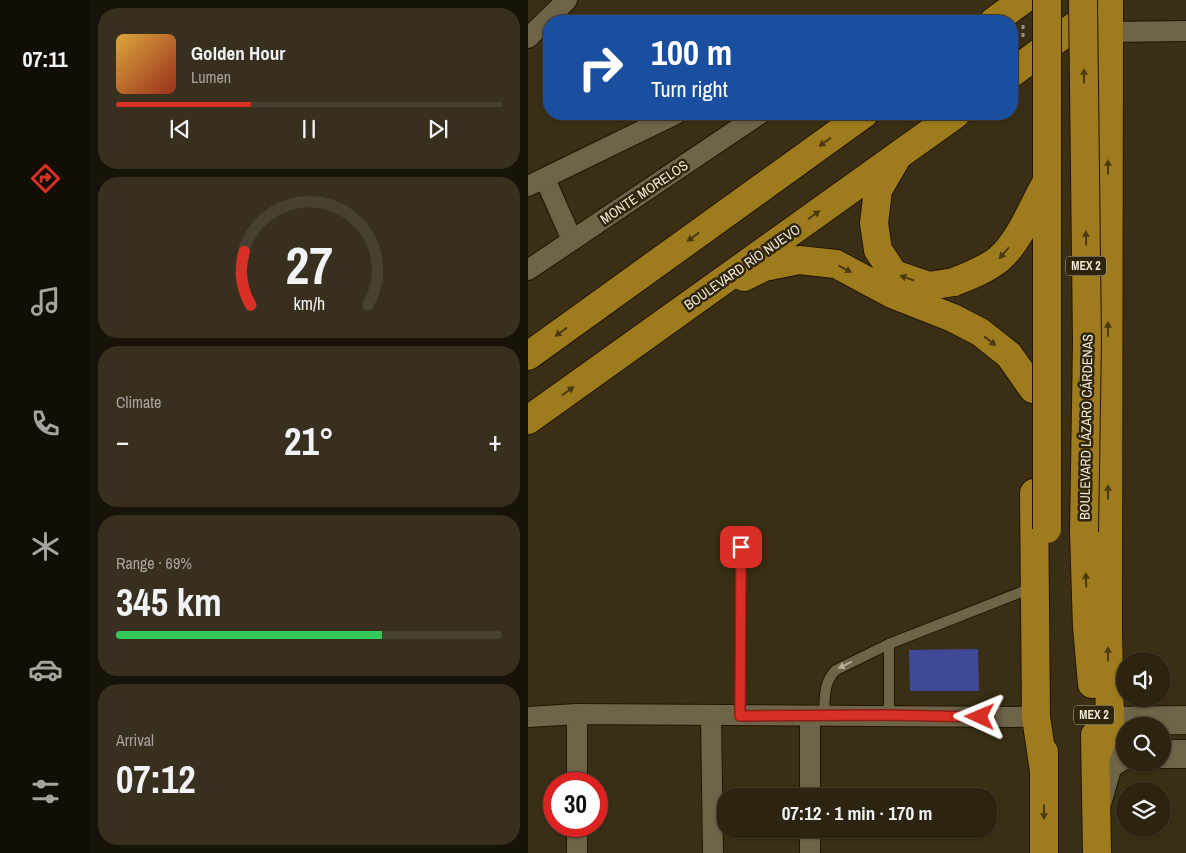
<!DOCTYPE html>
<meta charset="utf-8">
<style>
:root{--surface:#2c2310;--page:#382f1e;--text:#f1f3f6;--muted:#a6a49f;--line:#484030;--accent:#d93025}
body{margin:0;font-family:"Archivo Narrow",sans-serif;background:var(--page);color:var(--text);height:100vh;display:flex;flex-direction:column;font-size:19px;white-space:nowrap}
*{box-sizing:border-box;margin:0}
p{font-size:16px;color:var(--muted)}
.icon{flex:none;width:28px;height:28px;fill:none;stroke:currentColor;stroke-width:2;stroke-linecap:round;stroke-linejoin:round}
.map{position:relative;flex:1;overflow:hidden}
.details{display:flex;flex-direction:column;gap:8px;padding:8px;background:#181309;width:438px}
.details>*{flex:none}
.guide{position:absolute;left:15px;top:15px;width:475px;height:105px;border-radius:20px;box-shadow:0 1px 4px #0004,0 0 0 1px var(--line);background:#1a4fa0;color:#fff;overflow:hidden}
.fabs{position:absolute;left:588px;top:652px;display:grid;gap:10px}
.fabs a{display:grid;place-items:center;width:55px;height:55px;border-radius:50%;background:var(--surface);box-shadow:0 1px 4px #0004,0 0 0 1px var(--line);font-size:25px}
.speed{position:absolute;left:15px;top:772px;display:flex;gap:10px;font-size:25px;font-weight:700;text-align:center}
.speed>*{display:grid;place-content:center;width:65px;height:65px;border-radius:50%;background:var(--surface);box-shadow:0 1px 4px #0004,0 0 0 1px var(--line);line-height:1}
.speed .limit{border:8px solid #d22;background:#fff;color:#111}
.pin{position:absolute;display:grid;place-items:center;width:42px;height:42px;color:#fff;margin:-21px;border-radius:10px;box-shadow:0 2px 8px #0006}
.me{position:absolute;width:55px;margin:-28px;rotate:271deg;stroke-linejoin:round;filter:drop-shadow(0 0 4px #0008)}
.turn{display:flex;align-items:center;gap:18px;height:105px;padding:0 25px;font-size:22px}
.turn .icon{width:65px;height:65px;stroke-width:2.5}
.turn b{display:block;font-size:35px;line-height:42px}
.big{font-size:38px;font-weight:700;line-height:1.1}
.details .card{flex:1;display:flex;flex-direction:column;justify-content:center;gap:8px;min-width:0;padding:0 18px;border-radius:20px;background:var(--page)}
.details .dial{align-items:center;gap:0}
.dial svg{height:130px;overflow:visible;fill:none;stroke:var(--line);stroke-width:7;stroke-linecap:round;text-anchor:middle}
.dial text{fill:var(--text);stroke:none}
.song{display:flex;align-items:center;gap:15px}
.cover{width:60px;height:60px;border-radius:8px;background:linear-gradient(135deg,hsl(40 70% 55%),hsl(10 70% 35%))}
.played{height:5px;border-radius:2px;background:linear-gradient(90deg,var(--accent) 35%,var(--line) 35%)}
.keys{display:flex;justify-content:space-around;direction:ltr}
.heat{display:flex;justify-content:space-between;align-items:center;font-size:28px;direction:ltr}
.charge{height:8px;border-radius:4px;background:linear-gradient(90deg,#34c759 69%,var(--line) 0)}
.trip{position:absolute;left:189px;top:788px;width:280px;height:50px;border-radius:20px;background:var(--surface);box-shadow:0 1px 4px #0004,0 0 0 1px var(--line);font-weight:700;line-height:50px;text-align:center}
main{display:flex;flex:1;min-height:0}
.menu{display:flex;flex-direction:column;width:90px;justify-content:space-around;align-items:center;background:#120e06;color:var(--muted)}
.menu .icon{width:35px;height:35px}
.menu .on{color:var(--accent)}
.menu b{font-size:22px;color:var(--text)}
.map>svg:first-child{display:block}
</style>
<main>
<nav class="menu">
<b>07:11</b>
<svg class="icon on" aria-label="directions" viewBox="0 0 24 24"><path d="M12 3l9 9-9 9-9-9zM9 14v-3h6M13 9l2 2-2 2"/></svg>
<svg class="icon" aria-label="music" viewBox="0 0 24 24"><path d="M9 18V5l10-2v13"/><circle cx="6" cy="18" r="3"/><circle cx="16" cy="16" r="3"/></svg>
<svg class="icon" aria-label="phone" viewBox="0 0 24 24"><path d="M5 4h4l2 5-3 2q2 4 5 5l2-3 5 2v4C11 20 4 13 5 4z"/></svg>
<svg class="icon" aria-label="climate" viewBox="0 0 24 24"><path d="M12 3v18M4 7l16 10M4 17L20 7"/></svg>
<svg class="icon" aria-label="car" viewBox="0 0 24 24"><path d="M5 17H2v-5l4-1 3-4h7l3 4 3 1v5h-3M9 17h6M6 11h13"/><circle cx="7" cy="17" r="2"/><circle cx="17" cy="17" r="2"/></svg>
<svg class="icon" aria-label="filters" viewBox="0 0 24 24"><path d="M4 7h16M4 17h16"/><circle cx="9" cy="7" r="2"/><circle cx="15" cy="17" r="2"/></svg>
</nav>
<section class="details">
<div class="card">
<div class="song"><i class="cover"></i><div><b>Golden Hour</b><p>Lumen</p></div></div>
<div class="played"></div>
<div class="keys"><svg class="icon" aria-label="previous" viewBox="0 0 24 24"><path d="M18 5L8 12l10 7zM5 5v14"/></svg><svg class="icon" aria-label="pause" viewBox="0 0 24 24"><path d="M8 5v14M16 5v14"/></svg><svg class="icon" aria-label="next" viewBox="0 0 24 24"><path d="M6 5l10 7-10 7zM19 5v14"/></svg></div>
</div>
<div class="card dial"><svg viewBox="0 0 100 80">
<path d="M14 69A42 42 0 1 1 86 69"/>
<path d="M14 69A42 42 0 0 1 10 36" stroke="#d93025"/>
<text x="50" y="56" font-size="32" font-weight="700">27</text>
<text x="50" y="72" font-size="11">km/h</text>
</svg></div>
<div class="card"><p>Climate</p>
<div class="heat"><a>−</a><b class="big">21°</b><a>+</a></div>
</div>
<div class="card"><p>Range · 69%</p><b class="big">345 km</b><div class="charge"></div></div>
<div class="card"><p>Arrival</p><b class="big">07:12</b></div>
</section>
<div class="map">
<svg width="659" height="853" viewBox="0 0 659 853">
<rect width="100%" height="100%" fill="#3a2f15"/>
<polygon fill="#404997" points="450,649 451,691 382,691 381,650"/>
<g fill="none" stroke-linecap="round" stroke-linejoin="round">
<defs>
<g id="lane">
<path d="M296,715C297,699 295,682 308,670L361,644L506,587"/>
<polyline points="361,715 361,644"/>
<polyline points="212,716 213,547"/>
</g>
<g id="street">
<polyline points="581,32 659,31"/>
<polyline points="0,38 39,0"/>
<polyline points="17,179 44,240"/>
<polyline points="0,186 148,114"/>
<polyline points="0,270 232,114"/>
<polyline points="49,714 49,784"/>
<polyline points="183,715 185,853"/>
<polyline points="0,717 49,714 508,717"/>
<polyline points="282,796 282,717"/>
<polyline points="49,826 49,853"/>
<polyline points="282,829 282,853"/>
</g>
<g id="secondary">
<polyline points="582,721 659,720"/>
<polyline points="634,754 659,754"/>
<polyline points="570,800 580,765 596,755"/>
</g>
<g id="highway">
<polyline points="466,21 495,0"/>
<polyline points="484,73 571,8"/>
<polyline points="367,161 350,190 346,223 350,250 366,274 401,286 426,282"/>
<polyline points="216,277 236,267 271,260 308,264 364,294 425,318 452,332 481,355 505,389"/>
<polyline points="0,356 336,114"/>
<polyline points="0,420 428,114"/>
<polyline points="506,493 508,717 516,771"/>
<polyline points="556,532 559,627 564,684"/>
<polyline points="567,735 569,853"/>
<polyline points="569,753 582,721 580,631 581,0"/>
<polyline points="516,853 516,752"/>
</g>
</defs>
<use href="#lane" stroke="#211600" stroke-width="12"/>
<use href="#street" stroke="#211600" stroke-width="22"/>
<use href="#secondary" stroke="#211600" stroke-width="30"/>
<use href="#highway" stroke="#211600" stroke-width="30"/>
<polyline stroke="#9c937e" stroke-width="3" stroke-dasharray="4 4" stroke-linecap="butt" points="495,25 495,39"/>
<use href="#lane" stroke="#6f6348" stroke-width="10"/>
<use href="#street" stroke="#6f6348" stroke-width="20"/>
<use href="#secondary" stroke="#6f6348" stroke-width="28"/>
<use href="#highway" stroke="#9e7b1c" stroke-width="28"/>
<defs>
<g id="highway-bridge">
<polyline points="519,0 519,529"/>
<polyline points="555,0 559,342 556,532"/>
<path d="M426,282C441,276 459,269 471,259C491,242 504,208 517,185"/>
</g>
</defs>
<use href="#highway-bridge" stroke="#211600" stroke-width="30" stroke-linecap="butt"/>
<use href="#highway-bridge" stroke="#9e7b1c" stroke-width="28"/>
</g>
<defs><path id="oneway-solid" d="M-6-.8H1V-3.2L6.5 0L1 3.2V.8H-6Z" transform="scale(1.25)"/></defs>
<g fill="#4b3a0f">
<use href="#oneway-solid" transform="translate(556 76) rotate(-91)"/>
<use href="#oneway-solid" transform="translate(297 142) rotate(144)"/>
<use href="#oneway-solid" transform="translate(580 167) rotate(-90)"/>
<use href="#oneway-solid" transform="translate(286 215) rotate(-35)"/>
<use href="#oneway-solid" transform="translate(165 237) rotate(144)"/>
<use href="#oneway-solid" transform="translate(558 238) rotate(-91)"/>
<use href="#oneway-solid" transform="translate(476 253) rotate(131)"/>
<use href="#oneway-solid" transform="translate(317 269) rotate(28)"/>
<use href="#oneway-solid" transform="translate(379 278) rotate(-161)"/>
<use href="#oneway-solid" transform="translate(580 329) rotate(-90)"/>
<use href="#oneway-solid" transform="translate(33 332) rotate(144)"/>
<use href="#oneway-solid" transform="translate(462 341) rotate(38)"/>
<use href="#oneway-solid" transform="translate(40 391) rotate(-36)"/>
<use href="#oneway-solid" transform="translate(580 492) rotate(-90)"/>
<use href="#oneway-solid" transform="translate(558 580) rotate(-92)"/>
<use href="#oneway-solid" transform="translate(580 654) rotate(-91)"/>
<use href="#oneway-solid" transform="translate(516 812) rotate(90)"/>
</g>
<use fill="#b6ad98" href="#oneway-solid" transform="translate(317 665) rotate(154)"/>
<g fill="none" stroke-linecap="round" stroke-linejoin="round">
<defs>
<polyline id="route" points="213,547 212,716 361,715 452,717"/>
</defs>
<use href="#route" stroke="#8d1f18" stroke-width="12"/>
<use href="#route" stroke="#d93025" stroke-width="9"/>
</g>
<g text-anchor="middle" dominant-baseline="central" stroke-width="5" stroke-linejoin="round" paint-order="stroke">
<g fill="#2f250b" stroke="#b6ae9b" stroke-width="1">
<rect x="538" y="256.5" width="40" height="19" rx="4"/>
<rect x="546" y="705.5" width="40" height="19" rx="4"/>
</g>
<g font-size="12" font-weight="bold" fill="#f0e9d9">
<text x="558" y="266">MEX 2</text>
<text x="566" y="715">MEX 2</text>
</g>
<g font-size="14" fill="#f0e9d9" stroke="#2f250b">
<text transform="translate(116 192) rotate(-34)">MONTE MORELOS</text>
<text transform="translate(214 267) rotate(-35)">BOULEVARD RÍO NUEVO</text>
<text transform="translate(558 427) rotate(-89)">BOULEVARD LÁZARO CÁRDENAS</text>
</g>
</g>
</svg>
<div class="fabs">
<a><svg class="icon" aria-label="sound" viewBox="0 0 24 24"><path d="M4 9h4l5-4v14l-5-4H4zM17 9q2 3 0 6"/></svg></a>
<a><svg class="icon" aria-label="search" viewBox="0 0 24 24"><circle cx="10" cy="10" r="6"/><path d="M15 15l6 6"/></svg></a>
<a><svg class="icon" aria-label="layers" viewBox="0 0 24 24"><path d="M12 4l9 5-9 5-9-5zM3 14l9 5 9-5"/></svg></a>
</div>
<div class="speed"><div class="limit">30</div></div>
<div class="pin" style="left:213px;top:547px;background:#d93025"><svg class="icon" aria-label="arrive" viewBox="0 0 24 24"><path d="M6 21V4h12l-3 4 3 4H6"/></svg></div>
<svg class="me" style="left:452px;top:717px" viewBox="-20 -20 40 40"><path d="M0-17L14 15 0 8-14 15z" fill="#d93025" stroke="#fff" stroke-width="4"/></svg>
<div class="trip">07:12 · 1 min · 170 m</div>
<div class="guide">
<div class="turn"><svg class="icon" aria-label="right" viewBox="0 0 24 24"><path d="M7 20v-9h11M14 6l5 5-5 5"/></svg><div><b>100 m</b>Turn right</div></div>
</div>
</div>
</main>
